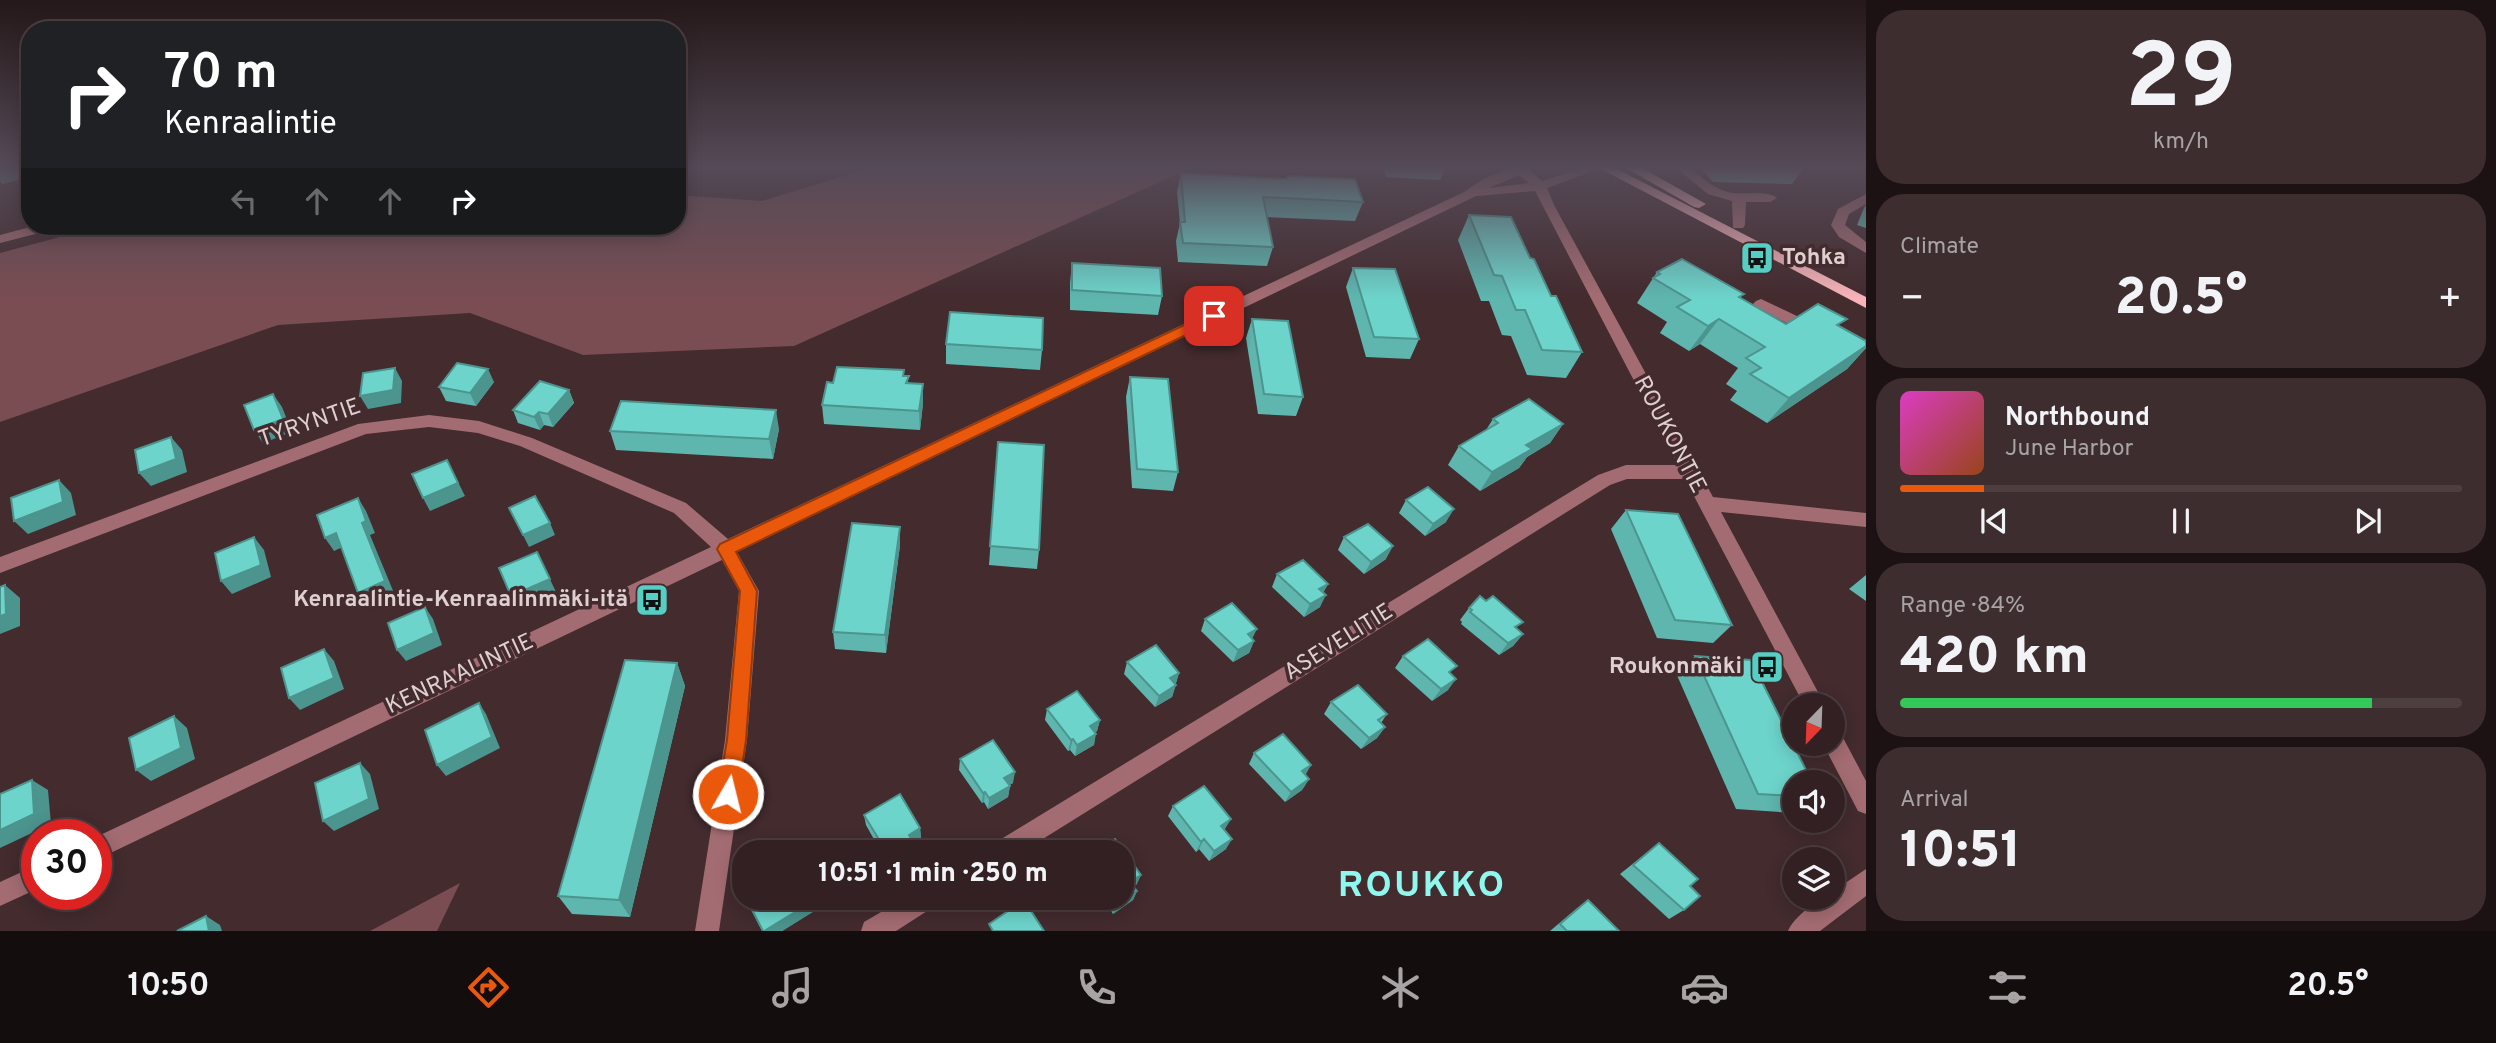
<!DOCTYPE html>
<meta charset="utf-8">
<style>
:root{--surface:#322022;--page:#3d2d2f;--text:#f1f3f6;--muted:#a8a3a5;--line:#4d3e40;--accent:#ea580c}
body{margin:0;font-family:Overpass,sans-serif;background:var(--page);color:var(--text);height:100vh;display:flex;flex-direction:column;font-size:26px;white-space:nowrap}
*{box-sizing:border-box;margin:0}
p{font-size:23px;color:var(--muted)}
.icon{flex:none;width:38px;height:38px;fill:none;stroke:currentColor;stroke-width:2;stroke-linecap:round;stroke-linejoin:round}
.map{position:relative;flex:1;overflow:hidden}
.drawer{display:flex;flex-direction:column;gap:10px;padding:10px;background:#1c1213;width:630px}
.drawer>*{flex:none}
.hud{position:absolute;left:21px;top:21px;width:665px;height:214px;border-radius:28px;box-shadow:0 4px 18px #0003,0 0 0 2px var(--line);background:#202124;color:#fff;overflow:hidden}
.needle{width:46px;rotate:203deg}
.controls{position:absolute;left:1782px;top:693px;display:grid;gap:14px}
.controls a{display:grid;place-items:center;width:63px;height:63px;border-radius:50%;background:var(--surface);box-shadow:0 4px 18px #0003,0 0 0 2px var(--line);font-size:35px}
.speed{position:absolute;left:21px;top:819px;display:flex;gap:14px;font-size:35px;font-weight:700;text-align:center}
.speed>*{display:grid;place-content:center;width:91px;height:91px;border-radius:50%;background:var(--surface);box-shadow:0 4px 18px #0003,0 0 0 2px var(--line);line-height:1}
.speed .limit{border:10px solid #d22;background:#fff;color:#111}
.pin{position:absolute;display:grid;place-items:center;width:60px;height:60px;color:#fff;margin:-30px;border-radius:14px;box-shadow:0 4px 10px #0006}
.me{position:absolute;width:77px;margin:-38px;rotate:8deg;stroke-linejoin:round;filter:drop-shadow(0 0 5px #0008)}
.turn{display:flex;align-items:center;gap:24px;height:147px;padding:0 28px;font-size:32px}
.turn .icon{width:91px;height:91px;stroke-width:2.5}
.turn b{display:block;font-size:49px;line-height:60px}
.lanes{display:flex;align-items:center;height:66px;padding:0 28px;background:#0003;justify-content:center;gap:35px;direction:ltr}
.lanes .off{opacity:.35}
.big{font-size:52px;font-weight:800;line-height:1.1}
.drawer .tile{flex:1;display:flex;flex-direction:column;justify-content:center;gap:10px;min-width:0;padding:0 24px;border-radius:28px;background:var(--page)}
.drawer .dial{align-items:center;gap:0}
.dial b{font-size:91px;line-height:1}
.song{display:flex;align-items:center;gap:21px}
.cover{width:84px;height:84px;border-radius:10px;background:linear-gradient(135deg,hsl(310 70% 55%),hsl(20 70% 35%))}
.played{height:7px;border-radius:4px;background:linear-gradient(90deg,var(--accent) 15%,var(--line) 15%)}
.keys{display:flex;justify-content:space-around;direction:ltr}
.heat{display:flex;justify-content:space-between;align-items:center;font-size:38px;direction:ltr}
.charge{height:10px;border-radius:5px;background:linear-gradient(90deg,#34c759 84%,var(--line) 0)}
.trip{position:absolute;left:732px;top:840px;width:402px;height:70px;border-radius:28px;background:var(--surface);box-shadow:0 4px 18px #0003,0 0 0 2px var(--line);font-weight:800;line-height:70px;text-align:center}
.dock{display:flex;height:112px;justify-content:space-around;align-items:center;background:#140d0e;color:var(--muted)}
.dock .icon{width:49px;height:49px}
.dock .selected{color:var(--accent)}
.dock b{font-size:32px;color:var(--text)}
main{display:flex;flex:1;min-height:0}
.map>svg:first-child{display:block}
</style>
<main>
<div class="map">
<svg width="1866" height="931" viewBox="0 0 1866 931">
<rect width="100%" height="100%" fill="#432b2e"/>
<g fill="#794d52">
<polygon points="870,168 1191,168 794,346 583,355 470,313 278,325 0,422 0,253 101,226 677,226 677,195 762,201"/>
<polygon points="460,883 437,931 370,931"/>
</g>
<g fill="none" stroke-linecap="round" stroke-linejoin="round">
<g fill="#a36c72" fill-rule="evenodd">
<path d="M1513,168H1530L1529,170L1542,181L1582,168H1601L1547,188L1554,205L1713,497L1866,513V527L1721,512L1825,705H1804L1685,479H1627L1610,485L1022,852H990L993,844L1598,475L1626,465H1678L1535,191L1476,196L737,552L759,591L747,740L719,931H695L725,740L739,591L722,560L96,860V837L711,547L674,513L520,446L478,433L429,427L366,434L0,573V557L358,424L429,415L479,421L532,438L686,503L728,539L1464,192L1485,178ZM1519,175L1529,183L1489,188Z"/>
<path d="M1676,168H1690C1701,177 1713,188 1728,192C1742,196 1766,189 1777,198L1770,202H1746L1745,225L1743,228H1733L1732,201L1708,194Z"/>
<polygon points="1866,194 1866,204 1849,214 1845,225 1866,242 1866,253 1839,237 1831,225 1838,209"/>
<polygon points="34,226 57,226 55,229 0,243 0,235"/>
<polygon points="1761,299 1818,326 1821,330 1818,334 1808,334 1756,307 1753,304 1756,301"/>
<polygon points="1832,729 1840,732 1866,781 1866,814 1858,811 1823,744 1832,744"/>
<polygon points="37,865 37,889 0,906 0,882"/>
<path d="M1866,869V896L1820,931H1788C1794,917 1817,898 1832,898V892Z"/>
<polygon points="905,898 939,898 935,906 896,931 861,931 864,922"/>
</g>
<g fill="#f7b3b9" fill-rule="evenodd">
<polygon points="1599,168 1615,168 1866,297 1866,308"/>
<polygon points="1626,168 1642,168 1706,204 1699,208 1694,207"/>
</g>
</g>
<g fill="#5eb6af">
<polygon points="1383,168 1446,168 1440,180 1386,177"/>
<polygon points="1701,168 1804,168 1792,184 1713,182"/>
<polygon points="1181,173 1286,179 1287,176 1363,202 1355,221 1267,217 1273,247 1267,266 1178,262 1176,241 1180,223 1177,192"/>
<polygon points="1866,205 1866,228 1857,225 1864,208"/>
<polygon points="1469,215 1530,258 1582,352 1566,378 1527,375 1511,336 1502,335 1489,301 1481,301 1458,240"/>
<polygon points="1072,263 1162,296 1158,315 1070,310 1070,283"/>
<polygon points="1353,268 1419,339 1410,359 1366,357 1346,287"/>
<polygon points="1657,272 1741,298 1786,324 1840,327 1866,341 1866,348 1847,369 1767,423 1730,400 1737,391 1726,384 1738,368 1700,344 1689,351 1660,333 1667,322 1637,303"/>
<polygon points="1252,319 1303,397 1296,416 1258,414 1246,338"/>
<polygon points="946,344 1042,350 1040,370 946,364"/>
<polygon points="904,376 909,383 923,384 923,403 920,430 824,424 822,405 833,383"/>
<polygon points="1130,377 1178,472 1173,491 1132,488 1126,397"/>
<polygon points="494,382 476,406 446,401 439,387"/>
<polygon points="569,390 574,403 553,427 544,425 540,430 518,423 513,410"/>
<polygon points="1493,419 1563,424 1550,443 1527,457 1519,468 1480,491 1448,465 1459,446 1486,430"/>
<polygon points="779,429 773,459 616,450 610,431"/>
<polygon points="998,442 1039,550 1037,569 989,565"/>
<polygon points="1406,500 1446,522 1425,536 1399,513"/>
<polygon points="1626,510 1732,625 1713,643 1657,638 1611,529"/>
<polygon points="1344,537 1386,559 1364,574 1338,550"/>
<polygon points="900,545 886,653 835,649 833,632"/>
<polygon points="1277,574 1328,584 1323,593 1320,607 1304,617 1272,587"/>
<polygon points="1866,575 1866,601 1849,589"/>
<polygon points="1469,608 1523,634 1513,646 1499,655 1461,624 1462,622 1460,620"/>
<polygon points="1205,619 1252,639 1254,641 1249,653 1233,662 1201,631"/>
<polygon points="1403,656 1451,674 1448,690 1432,701 1395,668"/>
<polygon points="1695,656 1794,782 1794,813 1736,809 1676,673"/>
<polygon points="1127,662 1179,673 1172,697 1155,707 1124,674"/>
<polygon points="677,663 685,686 630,917 572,914 558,896"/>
<polygon points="1331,702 1387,714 1381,723 1385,727 1377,738 1361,749 1324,714"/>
<polygon points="1047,709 1100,720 1097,731 1095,733 1094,745 1075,756 1070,750 1068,751 1045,720"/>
<polygon points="1254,753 1305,775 1309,779 1302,790 1285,802 1249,764"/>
<polygon points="960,759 1013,783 1009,785 1010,786 1008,797 988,809 984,802 982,803 959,770"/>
<polygon points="1173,806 1225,829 1224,830 1226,849 1209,861 1199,849 1196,852 1168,816"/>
<polygon points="864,815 920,828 921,838 914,843 915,852 881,852 866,825"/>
<polygon points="1659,843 1690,886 1684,910 1669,919 1620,874"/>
<polygon points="1122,852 1137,884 1134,886 1137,891 1133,900 1113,914 1108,906 1106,908 1098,898 1122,898"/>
<polygon points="745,898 832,898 832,900 782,931 762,931"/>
<polygon points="1588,900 1619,931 1550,931 1576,909"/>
</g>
<g fill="#4c948e">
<polygon points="0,168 30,168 30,177 2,184 0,181"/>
<polygon points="1719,319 1700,344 1689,351 1708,326"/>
<polygon points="1866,346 1866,348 1847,369 1767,423 1789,398"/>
<polygon points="395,368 402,381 401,403 368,409 360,396"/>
<polygon points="488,369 494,382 476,406 470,393"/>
<polygon points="923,384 923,403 920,430 919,411"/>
<polygon points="569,390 574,403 553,427 548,414"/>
<polygon points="273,394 282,407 292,432 263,443 254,430"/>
<polygon points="776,410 779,429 773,459 769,439"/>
<polygon points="539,412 544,425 540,430 534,417"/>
<polygon points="1563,424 1550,443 1527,457 1519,468 1480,491 1492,472 1526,445"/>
<polygon points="171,437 182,450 187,472 151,486 139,473"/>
<polygon points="447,460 465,496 430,511 423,498"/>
<polygon points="59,480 71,493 76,515 28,534 14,521"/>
<polygon points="358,498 366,511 375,533 370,535 394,593 367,605 358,593 362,523"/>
<polygon points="1454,509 1446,522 1425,536 1433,524"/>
<polygon points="550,523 555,535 529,547 523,535"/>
<polygon points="900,527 900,545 886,653 885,635"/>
<polygon points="336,533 345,546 334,551 325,538"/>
<polygon points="254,537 264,550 271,577 232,594 221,581"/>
<polygon points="1393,546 1386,559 1364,574 1371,562"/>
<polygon points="537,552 556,592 518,609 511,596"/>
<polygon points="1328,584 1321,596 1319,589"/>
<polygon points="5,585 20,598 20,626 0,634 0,616"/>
<polygon points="1326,595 1320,607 1304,617 1310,604"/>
<polygon points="425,607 433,619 442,645 406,661 397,650"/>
<polygon points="1257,629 1251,641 1248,634"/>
<polygon points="1523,634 1513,646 1499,655 1508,643"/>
<polygon points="1254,641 1249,653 1233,662 1238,650"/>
<polygon points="324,649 334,661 344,689 300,710 289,698"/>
<polygon points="677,663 685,686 630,917 619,900"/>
<polygon points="1179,673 1175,685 1170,678"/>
<polygon points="1456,679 1448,690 1432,701 1441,689"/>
<polygon points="1176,685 1172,697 1155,707 1159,696"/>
<polygon points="479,703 486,714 500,748 446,776 437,765"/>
<polygon points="174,716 187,728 195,759 151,781 136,770"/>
<polygon points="1100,720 1097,731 1088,737 1090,726"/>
<polygon points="1385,727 1377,738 1361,749 1369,738"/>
<polygon points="1096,734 1094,745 1075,756 1077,745"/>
<polygon points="1073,739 1070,750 1068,751 1071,740"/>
<polygon points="360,763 370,774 379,809 334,831 323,821"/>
<polygon points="1311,765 1305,776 1302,771"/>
<polygon points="1015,772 1013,783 1003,789 1004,778"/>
<polygon points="1309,779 1302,790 1285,802 1291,792"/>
<polygon points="32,780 48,790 51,824 0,848 0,830"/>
<polygon points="1010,786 1008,797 988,809 989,798"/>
<polygon points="985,792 984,802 982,803 983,793"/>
<polygon points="1231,819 1225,829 1215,836 1221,826"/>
<polygon points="920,828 921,838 910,845 909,835"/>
<polygon points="1204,839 1199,849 1196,852 1201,842"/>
<polygon points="1232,839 1226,849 1209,861 1214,851"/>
<polygon points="914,844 915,852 900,852"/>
<polygon points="1141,875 1137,884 1127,891 1130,882"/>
<polygon points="1137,891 1133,900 1113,914 1116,905"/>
<polygon points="818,898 832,898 832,900 782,931 764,931"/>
<polygon points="206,916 220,925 222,931 209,931"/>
</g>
<g fill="#6dd4cb" stroke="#4c948e" stroke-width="2">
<polygon points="24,168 30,168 30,196 26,197"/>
<polygon points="1181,173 1287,179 1287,176 1355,179 1363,202 1263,197 1273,247 1183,243 1180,222 1185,222"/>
<polygon points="1469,215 1511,217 1530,258 1534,259 1551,296 1556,296 1582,352 1542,350 1525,310 1516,310 1502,276 1494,275"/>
<polygon points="1682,259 1744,294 1739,297 1786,324 1818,304 1847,319 1837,325 1866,341 1866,346 1789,398 1750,374 1761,368 1746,358 1765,347 1719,319 1708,326 1677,307 1690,300 1653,278 1660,274 1657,272"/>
<polygon points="1072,263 1160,268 1162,296 1072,290"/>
<polygon points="1353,268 1395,269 1419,339 1374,337"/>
<polygon points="950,312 1043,318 1042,350 946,344"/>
<polygon points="1252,319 1288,321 1303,397 1264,394"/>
<polygon points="457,363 488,369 470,393 439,387"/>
<polygon points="837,367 904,370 903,376 909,376 906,383 923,384 919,411 822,405 827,382 833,383"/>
<polygon points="395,368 393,390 360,396 363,373"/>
<polygon points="1130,377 1168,379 1178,472 1137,469"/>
<polygon points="540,381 569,390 548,414 539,412 534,417 513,410"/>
<polygon points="273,394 283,419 254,430 244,405"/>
<polygon points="1529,399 1563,424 1526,445 1532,449 1492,472 1459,446 1498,423 1493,419"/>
<polygon points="621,401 776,410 769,439 610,431"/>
<polygon points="171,437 176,459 139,473 135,450"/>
<polygon points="998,442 1044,445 1039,550 990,546"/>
<polygon points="447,460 458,483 423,498 412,474"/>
<polygon points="59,480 63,502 14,521 11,498"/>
<polygon points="1428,487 1454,509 1433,524 1406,500"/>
<polygon points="535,496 550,523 523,535 509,508"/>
<polygon points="358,498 366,521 362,523 385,581 358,593 336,533 325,538 317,515"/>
<polygon points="1626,510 1678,514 1732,625 1675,620"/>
<polygon points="852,523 900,527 885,635 833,632"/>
<polygon points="1368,524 1393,546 1371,562 1344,537"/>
<polygon points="254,537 261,565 221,581 215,553"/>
<polygon points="537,552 550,579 511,596 499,568"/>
<polygon points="1303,560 1328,584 1319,589 1326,595 1310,604 1277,574"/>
<polygon points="5,585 6,614 0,616 0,587"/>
<polygon points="1480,596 1486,601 1493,596 1523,622 1515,627 1523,634 1508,643 1470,612 1472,610 1469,608"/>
<polygon points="1232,603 1257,629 1248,634 1254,641 1238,650 1205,619"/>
<polygon points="425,607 434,633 397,650 388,623"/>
<polygon points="1428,639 1457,666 1449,672 1456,679 1441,689 1403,656"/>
<polygon points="1156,645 1179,673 1170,678 1176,685 1159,696 1127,662"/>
<polygon points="324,649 334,678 289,698 281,668"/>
<polygon points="1695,656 1751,660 1812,782 1794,782 1794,796 1758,794"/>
<polygon points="625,660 677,663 619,900 558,896"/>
<polygon points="1358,685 1387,714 1378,720 1385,727 1369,738 1331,702"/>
<polygon points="1077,691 1100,720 1090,726 1096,734 1077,745 1073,739 1071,740 1047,709"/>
<polygon points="479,703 492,737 437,765 425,730"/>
<polygon points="174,716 181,748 136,770 129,738"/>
<polygon points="1283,734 1311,765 1302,771 1309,779 1291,792 1254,753"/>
<polygon points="993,740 1015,772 1004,778 1010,786 989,798 985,792 983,793 960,759"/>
<polygon points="360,763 369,799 323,821 315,783"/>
<polygon points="32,780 34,814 0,830 0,794"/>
<polygon points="1204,786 1231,819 1221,826 1232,839 1214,851 1204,839 1201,842 1173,806"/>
<polygon points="900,794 920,828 909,835 914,844 900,852 890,852 888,850 886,851 864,815"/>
<polygon points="1115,839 1141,875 1130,882 1137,891 1116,905 1112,898 1122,898 1122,852 1094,852"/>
<polygon points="1659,843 1698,879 1690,886 1700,896 1684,910 1633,865"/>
<polygon points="807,847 809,852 798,852"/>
<polygon points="746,898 818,898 764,931 763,931"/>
<polygon points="1024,900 1044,931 993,931 989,924"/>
<polygon points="1588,900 1619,931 1567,931 1560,924"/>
<polygon points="206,916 209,931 177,931"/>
</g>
<linearGradient id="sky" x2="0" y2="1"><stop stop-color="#251819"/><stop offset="0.56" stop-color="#554a57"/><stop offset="1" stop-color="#554a57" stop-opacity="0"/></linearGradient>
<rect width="1866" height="298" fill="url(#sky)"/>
<polygon fill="#ea580c" stroke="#983908" stroke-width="2" points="1214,311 1219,313 1219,319 736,552 757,591 746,740 738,794 735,801 728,804 721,801 718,794 727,740 740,591 717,549 720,544"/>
<defs>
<symbol id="bus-square" viewBox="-11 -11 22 22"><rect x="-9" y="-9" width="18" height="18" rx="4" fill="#56cec3" stroke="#432b2e"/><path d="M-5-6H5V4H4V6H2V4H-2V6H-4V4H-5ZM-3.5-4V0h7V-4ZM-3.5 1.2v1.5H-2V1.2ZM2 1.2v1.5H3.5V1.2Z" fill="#111"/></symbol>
</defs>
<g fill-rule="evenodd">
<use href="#bus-square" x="1738" y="239" width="38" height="38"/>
<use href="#bus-square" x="633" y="581" width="38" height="38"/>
<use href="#bus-square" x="1748" y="648" width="38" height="38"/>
</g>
<g text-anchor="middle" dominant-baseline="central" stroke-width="7" stroke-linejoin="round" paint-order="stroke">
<g font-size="23" font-weight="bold" fill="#dfcfd0" stroke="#432b2e" text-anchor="end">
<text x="1782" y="258" text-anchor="start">Tohka</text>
<text x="628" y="600">Kenraalintie-Kenraalinmäki-itä</text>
<text x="1742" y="667">Roukonmäki</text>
</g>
<g font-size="23" fill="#dfcfd0" stroke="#432b2e">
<text transform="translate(310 424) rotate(-19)">TYRYNTIE</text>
<text transform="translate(1669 435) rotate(62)">ROUKONTIE</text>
<text transform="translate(1339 643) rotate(-32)">ASEVELITIE</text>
<text transform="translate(460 675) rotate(-25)">KENRAALINTIE</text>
</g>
<g font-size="37" font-weight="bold" letter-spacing="2" fill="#8ff8ee" stroke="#432b2e">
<text x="1422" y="886">ROUKKO</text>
</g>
</g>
</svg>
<div class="controls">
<a><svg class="needle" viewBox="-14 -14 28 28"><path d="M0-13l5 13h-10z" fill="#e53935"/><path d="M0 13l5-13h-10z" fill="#a8a3a5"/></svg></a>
<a><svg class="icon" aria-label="sound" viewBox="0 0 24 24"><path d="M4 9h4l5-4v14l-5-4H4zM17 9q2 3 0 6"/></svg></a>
<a><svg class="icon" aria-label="layers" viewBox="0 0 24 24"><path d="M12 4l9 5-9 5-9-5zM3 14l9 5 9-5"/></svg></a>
</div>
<div class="speed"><div class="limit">30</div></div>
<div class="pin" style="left:1214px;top:316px;background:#d93025"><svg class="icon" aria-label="arrive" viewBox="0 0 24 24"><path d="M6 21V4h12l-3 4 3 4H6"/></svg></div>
<svg class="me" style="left:728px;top:794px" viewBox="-20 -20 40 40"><circle r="17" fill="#ea580c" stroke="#fff" stroke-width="3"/><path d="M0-11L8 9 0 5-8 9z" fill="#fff"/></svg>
<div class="trip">10:51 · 1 min · 250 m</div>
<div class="hud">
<div class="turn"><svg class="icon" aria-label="right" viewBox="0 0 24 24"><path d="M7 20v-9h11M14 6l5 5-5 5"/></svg><div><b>70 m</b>Kenraalintie</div></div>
<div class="lanes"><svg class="icon off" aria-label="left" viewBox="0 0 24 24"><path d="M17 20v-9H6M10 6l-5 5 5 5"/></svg><svg class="icon off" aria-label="ahead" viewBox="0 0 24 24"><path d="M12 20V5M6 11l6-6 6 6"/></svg><svg class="icon off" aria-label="ahead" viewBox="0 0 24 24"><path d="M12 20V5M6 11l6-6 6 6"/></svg><svg class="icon" aria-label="right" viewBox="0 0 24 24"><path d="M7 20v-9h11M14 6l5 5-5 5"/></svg></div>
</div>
</div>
<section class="drawer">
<div class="tile dial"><b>29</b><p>km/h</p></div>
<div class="tile"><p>Climate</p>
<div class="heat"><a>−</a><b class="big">20.5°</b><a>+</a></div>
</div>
<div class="tile">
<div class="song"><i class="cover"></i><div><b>Northbound</b><p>June Harbor</p></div></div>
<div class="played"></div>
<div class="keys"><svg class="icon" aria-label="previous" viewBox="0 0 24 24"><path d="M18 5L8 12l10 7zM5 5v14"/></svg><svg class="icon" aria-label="pause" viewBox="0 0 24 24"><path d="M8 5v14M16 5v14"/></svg><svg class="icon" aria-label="next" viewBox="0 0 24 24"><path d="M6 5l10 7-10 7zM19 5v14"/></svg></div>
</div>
<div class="tile"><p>Range · 84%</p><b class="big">420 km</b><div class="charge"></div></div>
<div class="tile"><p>Arrival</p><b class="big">10:51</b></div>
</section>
</main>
<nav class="dock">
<b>10:50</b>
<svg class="icon selected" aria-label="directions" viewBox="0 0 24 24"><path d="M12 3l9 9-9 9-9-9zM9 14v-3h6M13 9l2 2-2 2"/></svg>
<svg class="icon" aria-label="music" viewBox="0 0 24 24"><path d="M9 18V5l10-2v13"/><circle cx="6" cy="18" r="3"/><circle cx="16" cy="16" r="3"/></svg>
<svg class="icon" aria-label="phone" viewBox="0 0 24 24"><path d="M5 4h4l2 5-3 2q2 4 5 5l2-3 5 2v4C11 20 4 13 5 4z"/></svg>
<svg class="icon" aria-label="climate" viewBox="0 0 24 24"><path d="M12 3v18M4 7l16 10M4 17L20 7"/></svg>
<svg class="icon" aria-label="car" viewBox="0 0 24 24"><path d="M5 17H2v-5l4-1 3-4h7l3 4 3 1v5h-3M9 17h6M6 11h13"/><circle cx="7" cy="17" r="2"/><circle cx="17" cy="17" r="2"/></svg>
<svg class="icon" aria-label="filters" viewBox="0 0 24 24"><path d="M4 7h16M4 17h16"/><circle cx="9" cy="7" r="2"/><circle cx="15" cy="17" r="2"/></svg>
<b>20.5°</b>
</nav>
